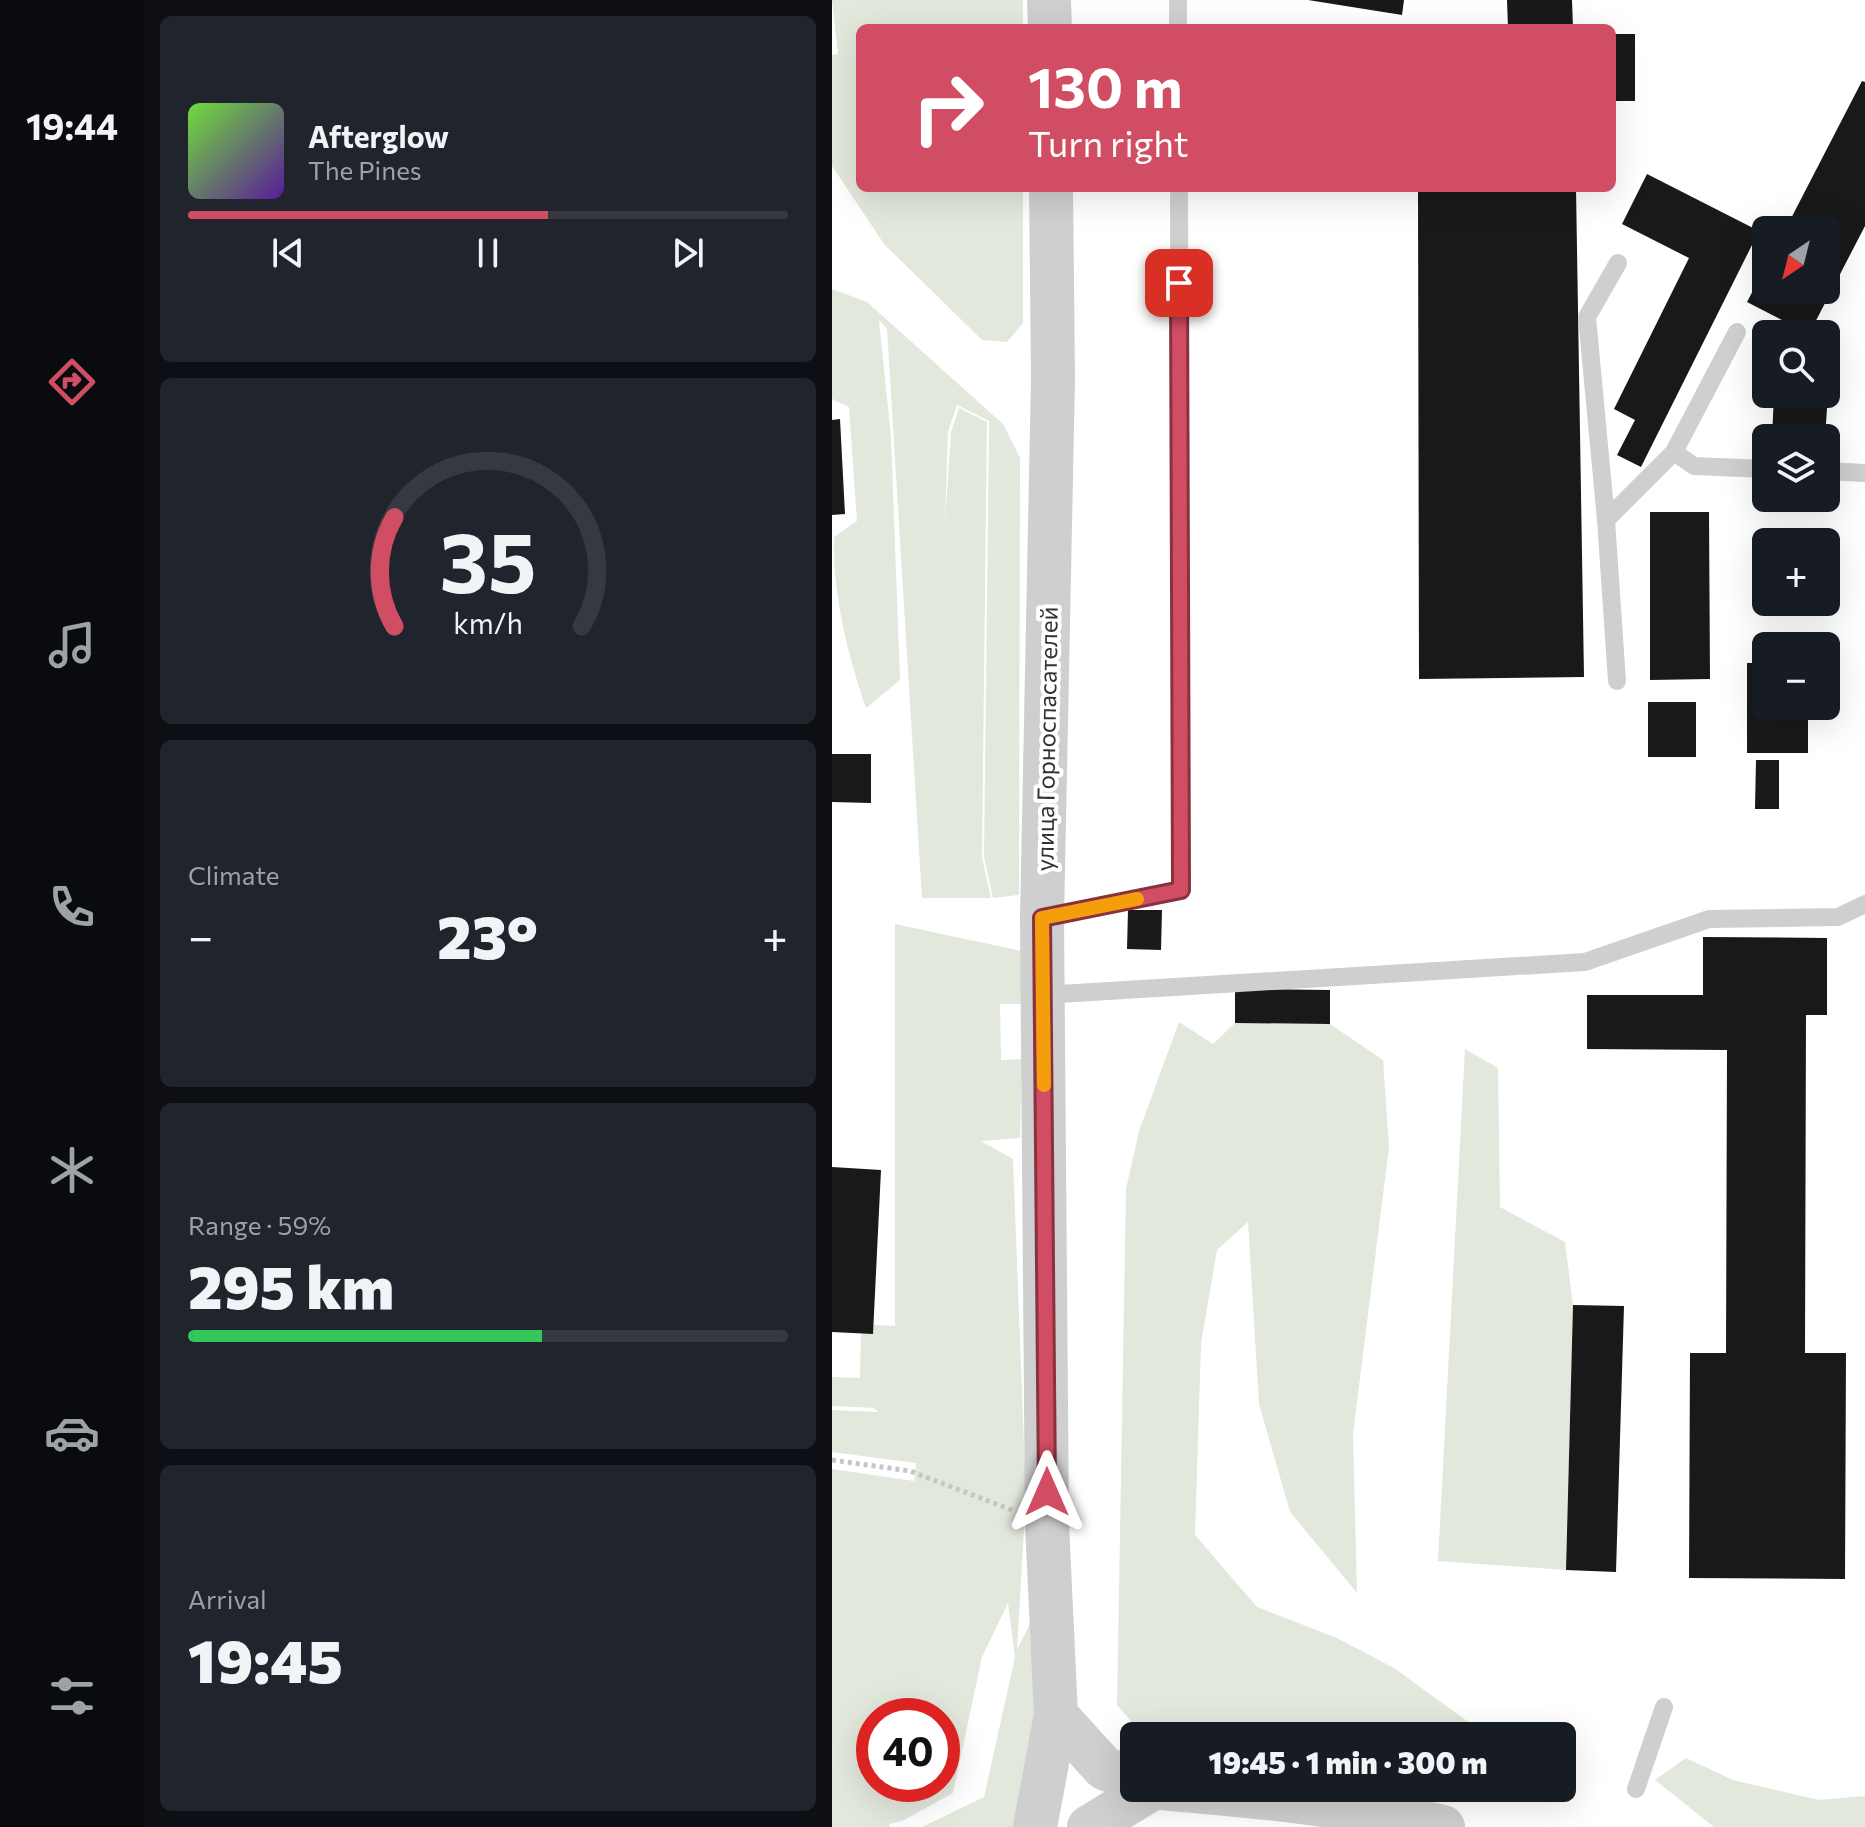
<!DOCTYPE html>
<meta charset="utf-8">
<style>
:root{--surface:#171b24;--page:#20242c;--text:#f1f3f6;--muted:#9ea1a6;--line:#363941;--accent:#d14d63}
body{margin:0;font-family:Commissioner,sans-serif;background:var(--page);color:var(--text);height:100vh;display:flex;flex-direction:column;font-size:30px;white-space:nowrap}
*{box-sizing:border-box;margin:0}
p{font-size:26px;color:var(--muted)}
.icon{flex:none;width:44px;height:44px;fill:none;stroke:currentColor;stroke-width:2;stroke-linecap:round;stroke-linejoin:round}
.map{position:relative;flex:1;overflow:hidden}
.details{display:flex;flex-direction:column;gap:16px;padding:16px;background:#0d0f14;width:688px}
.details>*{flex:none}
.hud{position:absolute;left:24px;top:24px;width:760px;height:168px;border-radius:12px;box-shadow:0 8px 32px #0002;background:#d14d63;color:#fff;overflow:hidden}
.needle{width:52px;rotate:215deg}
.buttons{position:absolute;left:920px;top:216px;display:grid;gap:16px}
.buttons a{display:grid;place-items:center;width:88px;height:88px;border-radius:12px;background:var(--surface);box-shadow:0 8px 32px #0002;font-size:40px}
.speed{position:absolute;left:24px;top:1698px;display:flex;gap:16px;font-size:40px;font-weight:700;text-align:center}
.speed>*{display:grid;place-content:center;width:104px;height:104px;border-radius:50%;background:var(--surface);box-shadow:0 8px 32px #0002;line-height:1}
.speed .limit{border:12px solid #d22;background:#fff;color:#111}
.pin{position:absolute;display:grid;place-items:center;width:68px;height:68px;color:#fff;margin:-34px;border-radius:16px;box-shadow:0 4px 12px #0006}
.me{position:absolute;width:88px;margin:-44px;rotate:0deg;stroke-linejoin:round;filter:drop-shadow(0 0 6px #0008)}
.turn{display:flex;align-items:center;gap:28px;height:168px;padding:0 40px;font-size:36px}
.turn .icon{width:104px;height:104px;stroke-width:2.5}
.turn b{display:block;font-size:56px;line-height:68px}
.big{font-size:60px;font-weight:800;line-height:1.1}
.details .card{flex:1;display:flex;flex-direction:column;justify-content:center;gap:12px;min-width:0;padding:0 28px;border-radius:12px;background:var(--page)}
.details .dial{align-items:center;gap:0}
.dial svg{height:208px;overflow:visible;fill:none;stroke:var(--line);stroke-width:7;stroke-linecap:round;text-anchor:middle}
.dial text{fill:var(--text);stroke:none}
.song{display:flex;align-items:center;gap:24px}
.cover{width:96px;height:96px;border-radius:12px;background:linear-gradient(135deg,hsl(100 70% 55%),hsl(270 70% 35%))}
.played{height:8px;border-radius:4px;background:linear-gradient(90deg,var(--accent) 60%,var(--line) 60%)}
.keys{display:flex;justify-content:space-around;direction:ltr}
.heat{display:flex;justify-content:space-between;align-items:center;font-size:44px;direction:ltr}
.charge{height:12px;border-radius:6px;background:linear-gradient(90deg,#34c759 59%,var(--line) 0)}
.trip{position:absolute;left:288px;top:1722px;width:456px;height:80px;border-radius:12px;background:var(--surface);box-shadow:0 8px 32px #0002;font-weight:800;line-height:80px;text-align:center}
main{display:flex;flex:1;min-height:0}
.dock{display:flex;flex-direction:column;width:144px;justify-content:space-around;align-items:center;background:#090b0e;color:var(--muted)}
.dock .icon{width:56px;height:56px}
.dock .active{color:var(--accent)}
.dock b{font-size:36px;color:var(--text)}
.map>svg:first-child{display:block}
</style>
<main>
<nav class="dock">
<b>19:44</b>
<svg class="icon active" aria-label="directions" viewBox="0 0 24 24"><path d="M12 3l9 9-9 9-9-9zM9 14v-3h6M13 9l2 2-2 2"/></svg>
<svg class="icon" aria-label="music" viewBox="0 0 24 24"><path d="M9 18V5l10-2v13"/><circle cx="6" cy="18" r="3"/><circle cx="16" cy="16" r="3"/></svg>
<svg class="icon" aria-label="phone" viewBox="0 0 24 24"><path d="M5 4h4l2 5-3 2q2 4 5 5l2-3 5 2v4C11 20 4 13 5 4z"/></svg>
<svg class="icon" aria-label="climate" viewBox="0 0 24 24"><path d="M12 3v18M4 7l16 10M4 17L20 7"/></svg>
<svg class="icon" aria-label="car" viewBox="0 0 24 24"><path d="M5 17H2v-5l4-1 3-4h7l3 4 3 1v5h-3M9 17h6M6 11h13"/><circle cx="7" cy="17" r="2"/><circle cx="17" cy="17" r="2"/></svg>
<svg class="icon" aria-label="filters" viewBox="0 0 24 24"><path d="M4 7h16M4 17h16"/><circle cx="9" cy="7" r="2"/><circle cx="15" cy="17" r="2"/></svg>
</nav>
<section class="details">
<div class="card">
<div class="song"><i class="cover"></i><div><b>Afterglow</b><p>The Pines</p></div></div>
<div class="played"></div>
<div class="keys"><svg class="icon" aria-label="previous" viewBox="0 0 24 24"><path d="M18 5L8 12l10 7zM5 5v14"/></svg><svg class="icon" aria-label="pause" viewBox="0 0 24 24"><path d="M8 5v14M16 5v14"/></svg><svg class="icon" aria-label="next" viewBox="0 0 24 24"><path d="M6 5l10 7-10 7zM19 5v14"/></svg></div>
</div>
<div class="card dial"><svg viewBox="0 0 100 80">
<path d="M14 69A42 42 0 1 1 86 69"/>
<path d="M14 69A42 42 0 0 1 14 27" stroke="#d14d63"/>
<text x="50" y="56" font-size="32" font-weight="700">35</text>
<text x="50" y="72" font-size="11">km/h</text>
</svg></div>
<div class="card"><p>Climate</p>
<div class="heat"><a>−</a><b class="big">23°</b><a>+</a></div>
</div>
<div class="card"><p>Range · 59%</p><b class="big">295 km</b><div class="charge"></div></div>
<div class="card"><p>Arrival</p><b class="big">19:45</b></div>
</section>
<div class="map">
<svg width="1033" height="1827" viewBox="0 0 1033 1827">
<rect width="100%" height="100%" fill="#fff"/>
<g fill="#e3e8dd" fill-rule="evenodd">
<polygon points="0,0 191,0 191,28 28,28 28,188 191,188 191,323 175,342 150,340 52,244 0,166 0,55 6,54"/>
<path d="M0,289L35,302L54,319L171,424L188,458L187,895L161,898L152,857L157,421L125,405L116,432L113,522L119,432L127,408L155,422L150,857L159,898H90L55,329L47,320L59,437L68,680L34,708C16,655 0,593 2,537L25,521L17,407L0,399Z"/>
<path d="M63,924L190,951L189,1004H168L169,1060L190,1059L188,1138L149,1141L181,1159L194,1495L185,1650L205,1609L209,1666L193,1827H90L152,1797L183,1657L176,1603L150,1657L121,1793L70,1821L57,1824L58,1827H0V1469L82,1481L84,1463L0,1452V1410L46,1412L42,1408L0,1406V1377L28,1378L29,1324L63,1326ZM42,1716H110V1784H42Z"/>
<polygon points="347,1022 381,1044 403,1023 498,1024 551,1060 557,1147 521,1434 525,1593 458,1512 427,1404 416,1222 385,1250 369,1343 363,1535 425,1607 505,1638 562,1668 656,1736 381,1736 305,1728 285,1705 294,1189 307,1131"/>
<polygon points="633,1049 666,1068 668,1207 733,1242 741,1305 734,1570 606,1561"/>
<polygon points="854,1758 901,1780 987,1800 1033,1796 1033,1827 882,1827 823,1780"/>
</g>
<g fill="#191919">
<polygon points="476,0 572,0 570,15"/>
<polygon points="675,0 740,0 741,28 676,28"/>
<rect x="780" y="34" width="23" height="67"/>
<polygon points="1030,81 1033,82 1033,226 977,334 915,302 934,266 934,290 994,290 994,230 953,230"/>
<polygon points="815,174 927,231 809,467 785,455 803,420 782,409 857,258 790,224"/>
<polygon points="586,188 744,188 752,677 587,679"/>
<polygon points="942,394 996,394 993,438 940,438"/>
<polygon points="8,419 13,514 0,515 0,420"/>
<polygon points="818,512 877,512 878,679 818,680"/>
<polygon points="915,663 934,663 934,706 976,706 976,753 915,753"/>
<rect x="816" y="702" width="48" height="55"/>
<polygon points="0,754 39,754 39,803 0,802"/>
<polygon points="924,760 947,760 947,809 923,809"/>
<polygon points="296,910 330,910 329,950 295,949"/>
<polygon points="871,937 995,938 995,1015 974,1015 973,1353 1014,1353 1013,1579 857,1578 858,1353 894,1353 895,1050 755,1049 755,995 871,995"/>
<polygon points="403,989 498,990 498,1024 403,1023"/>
<polygon points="0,1167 49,1170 41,1334 0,1332"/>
<polygon points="741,1305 792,1306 784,1572 734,1570"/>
</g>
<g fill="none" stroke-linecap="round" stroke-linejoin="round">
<polyline stroke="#c6c6c6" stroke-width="5" stroke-dasharray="4 4" stroke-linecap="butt" points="0,1460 78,1471 180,1510"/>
<g stroke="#cfcfcf" stroke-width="18">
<polyline points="346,0 346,28"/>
<polyline points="905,332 842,452 862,466 934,469"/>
<polyline points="994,471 1033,473"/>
<polyline points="774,520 842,452"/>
<polyline points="785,681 774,520 755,317 786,263"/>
<polyline points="210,918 349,890 347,188"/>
<polyline points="211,995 753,962 877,919 1006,917 1033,904"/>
<polyline points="804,1789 832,1707"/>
</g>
<g stroke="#cfcfcf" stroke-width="44">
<polyline points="217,0 218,28"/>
<polyline points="219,188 221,378 210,918 215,1524 224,1715 272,1768 302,1780"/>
<path d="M328,1788C422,1796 519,1805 611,1827"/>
<polyline points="203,1827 224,1715"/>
<polyline points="257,1827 321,1788"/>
</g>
</g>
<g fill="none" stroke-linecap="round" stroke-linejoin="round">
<defs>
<polyline id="route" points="215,1492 210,918 349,890 347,283"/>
</defs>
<use href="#route" stroke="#883240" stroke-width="20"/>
<use href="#route" stroke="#d14d63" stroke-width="14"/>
<polyline stroke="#f59e0b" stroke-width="14" points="212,1085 210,918 305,899"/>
</g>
<g text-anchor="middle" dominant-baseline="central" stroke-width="8" stroke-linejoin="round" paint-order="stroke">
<g font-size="24" fill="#323232" stroke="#fff">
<text transform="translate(214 739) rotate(-89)">улица Горноспасателей</text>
</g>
</g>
</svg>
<div class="buttons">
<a><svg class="needle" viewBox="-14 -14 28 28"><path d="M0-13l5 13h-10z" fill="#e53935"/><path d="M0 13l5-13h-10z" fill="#9ea1a6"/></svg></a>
<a><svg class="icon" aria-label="search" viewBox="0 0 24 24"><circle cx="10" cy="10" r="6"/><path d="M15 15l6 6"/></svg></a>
<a><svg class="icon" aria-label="layers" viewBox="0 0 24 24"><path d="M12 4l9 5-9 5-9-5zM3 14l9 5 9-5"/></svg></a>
<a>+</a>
<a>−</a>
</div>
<div class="speed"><div class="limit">40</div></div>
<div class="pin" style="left:347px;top:283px;background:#d93025"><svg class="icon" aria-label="arrive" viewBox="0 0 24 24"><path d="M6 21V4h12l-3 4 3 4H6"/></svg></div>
<svg class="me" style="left:215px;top:1492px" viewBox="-20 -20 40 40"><path d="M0-17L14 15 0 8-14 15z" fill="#d14d63" stroke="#fff" stroke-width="4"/></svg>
<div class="trip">19:45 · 1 min · 300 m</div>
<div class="hud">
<div class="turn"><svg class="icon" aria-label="right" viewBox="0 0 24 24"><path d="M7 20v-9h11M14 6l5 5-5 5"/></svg><div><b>130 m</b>Turn right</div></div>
</div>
</div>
</main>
